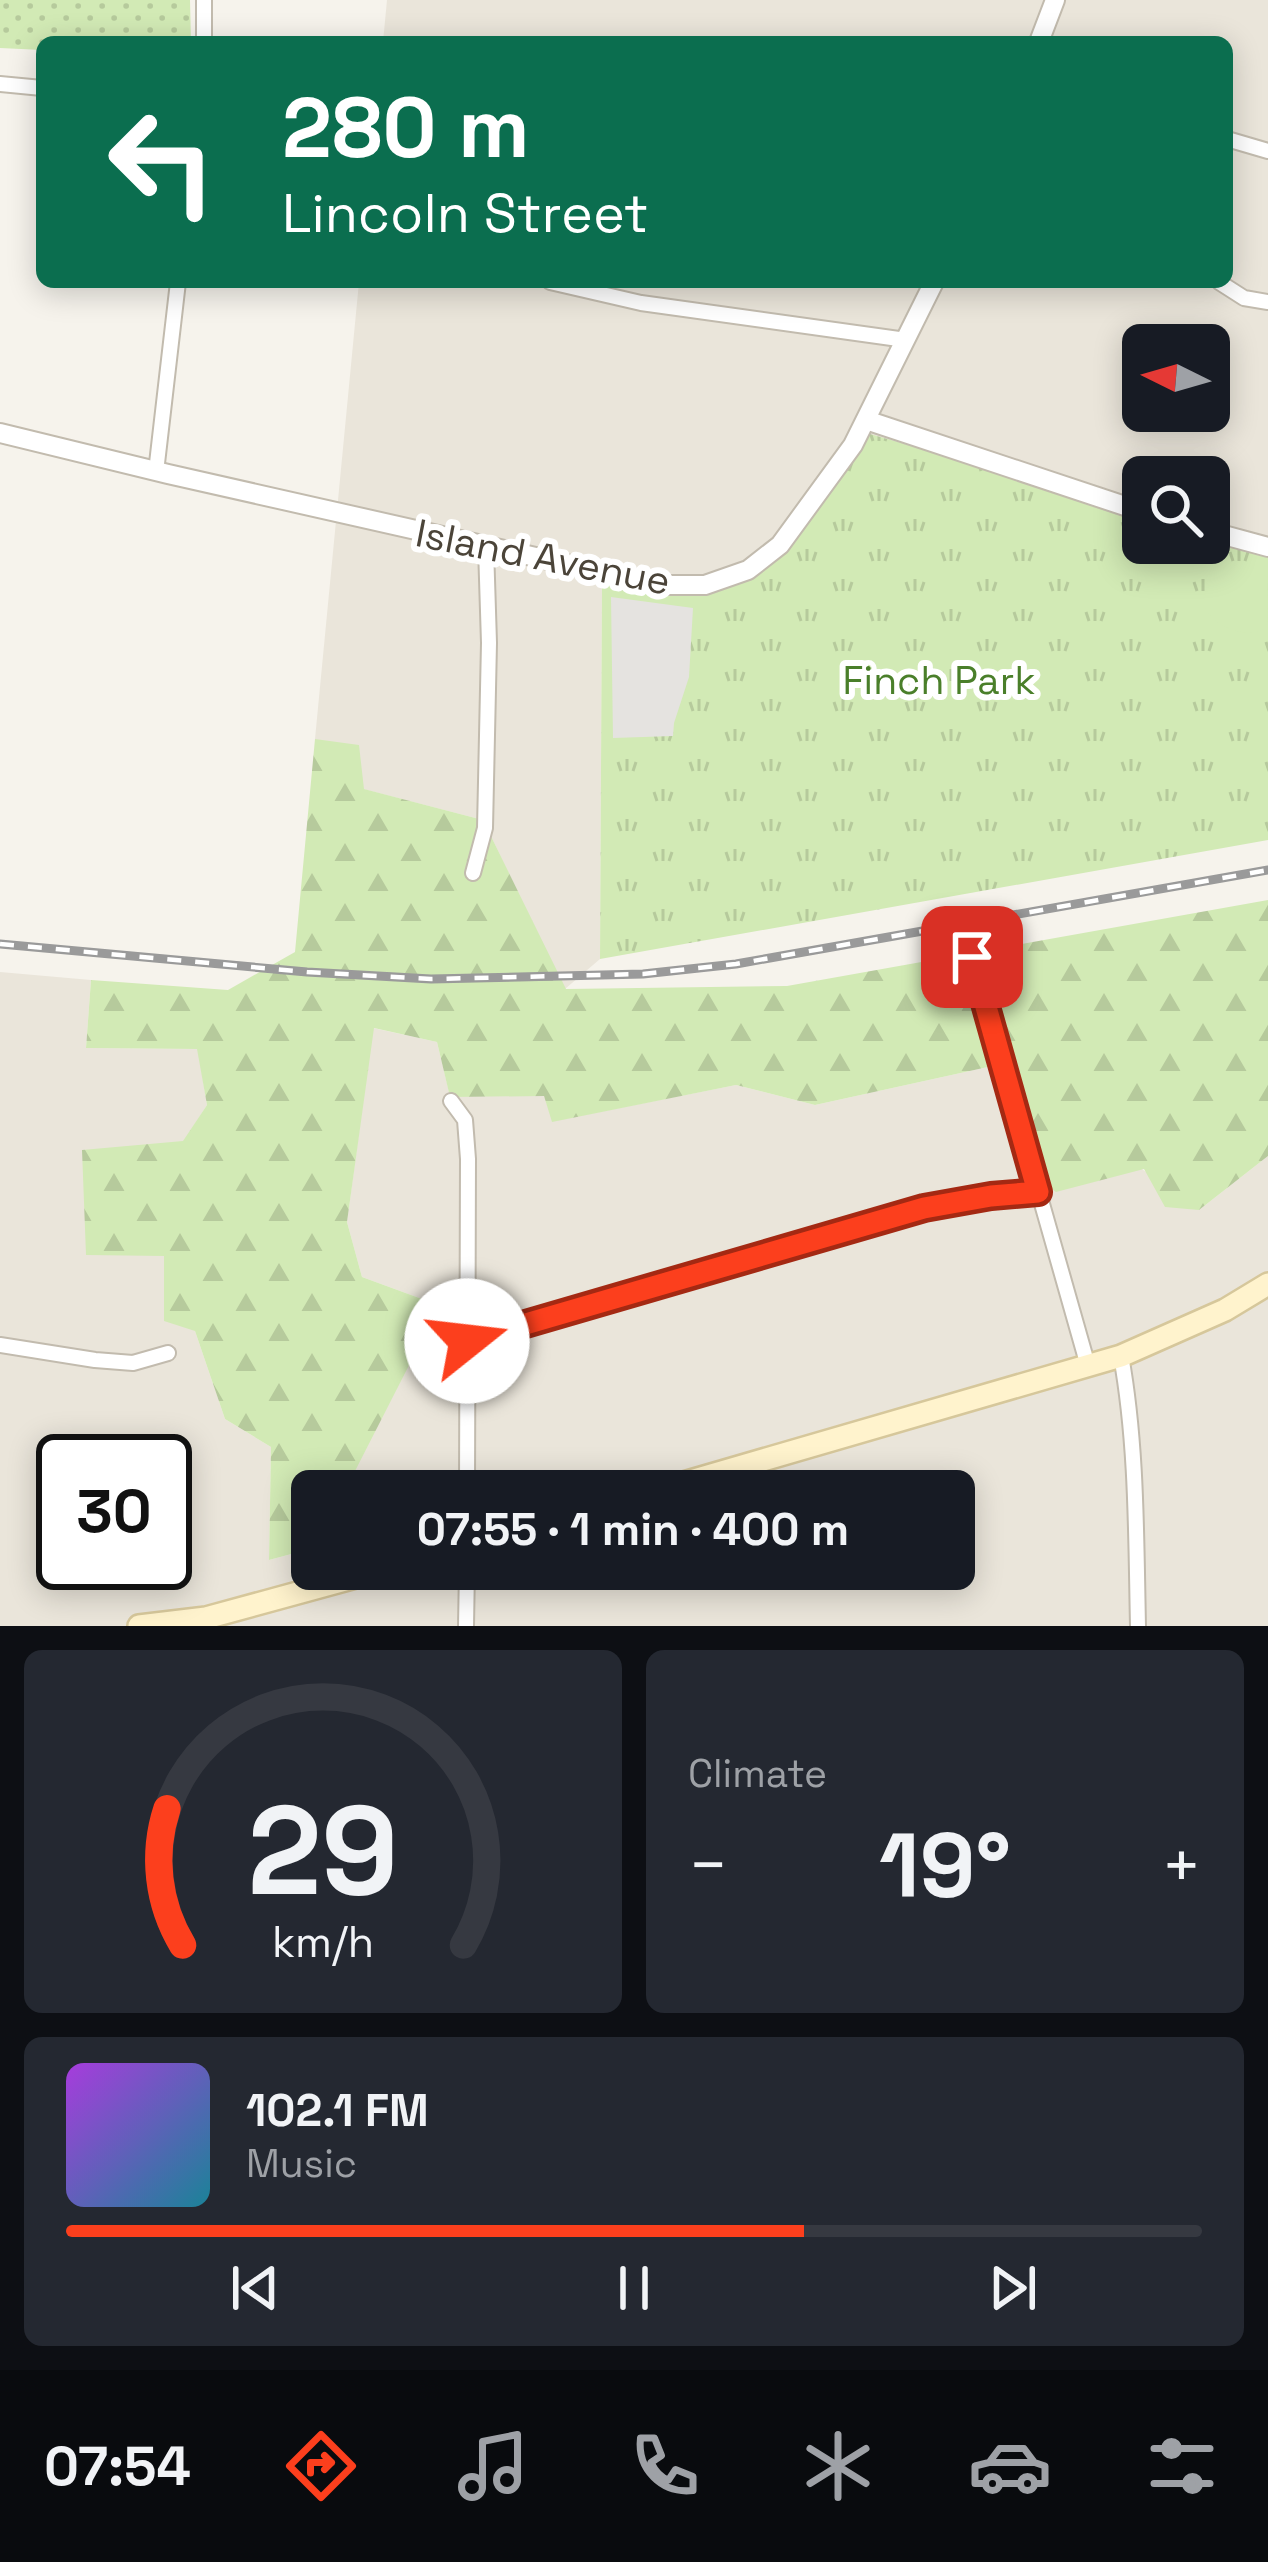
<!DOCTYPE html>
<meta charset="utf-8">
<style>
:root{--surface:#171b24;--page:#242831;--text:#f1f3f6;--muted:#9ea1a6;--line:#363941;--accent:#fc3f1d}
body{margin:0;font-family:"Space Grotesk",sans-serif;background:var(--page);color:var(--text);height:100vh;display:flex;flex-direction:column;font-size:45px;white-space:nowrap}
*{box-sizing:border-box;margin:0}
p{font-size:39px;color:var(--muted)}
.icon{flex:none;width:66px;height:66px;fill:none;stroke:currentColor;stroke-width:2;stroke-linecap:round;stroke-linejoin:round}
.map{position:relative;height:1626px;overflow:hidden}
.details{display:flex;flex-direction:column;gap:24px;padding:24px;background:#0d0f14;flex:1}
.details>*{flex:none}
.top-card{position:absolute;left:36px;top:36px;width:1197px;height:252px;border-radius:18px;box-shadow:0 6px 30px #0003;background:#0b6e4f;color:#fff;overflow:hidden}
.needle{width:78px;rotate:275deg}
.fabs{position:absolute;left:1122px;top:324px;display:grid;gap:24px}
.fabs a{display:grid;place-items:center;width:108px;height:108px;border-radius:18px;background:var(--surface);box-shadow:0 6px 30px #0003;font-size:60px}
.speed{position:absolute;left:36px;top:1434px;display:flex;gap:24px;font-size:60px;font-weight:700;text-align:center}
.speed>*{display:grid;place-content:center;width:156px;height:156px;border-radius:50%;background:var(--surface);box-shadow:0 6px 30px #0003;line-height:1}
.speed .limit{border:6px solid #111;border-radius:18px;background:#fff;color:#111}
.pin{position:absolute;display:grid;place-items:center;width:102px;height:102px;color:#fff;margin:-51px;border-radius:24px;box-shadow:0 6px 18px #0006}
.me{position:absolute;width:132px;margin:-66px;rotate:74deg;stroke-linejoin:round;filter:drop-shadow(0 0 9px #0008)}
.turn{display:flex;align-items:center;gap:42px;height:252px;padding:0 48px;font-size:54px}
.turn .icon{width:156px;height:156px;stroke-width:2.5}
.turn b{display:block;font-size:84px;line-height:102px}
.big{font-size:90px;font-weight:800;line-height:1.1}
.details .widget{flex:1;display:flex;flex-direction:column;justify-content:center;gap:18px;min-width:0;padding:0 42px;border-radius:18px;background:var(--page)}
.details .dial{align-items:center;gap:0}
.dial svg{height:312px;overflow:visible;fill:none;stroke:var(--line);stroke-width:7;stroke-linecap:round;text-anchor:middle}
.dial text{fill:var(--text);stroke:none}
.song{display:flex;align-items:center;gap:36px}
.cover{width:144px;height:144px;border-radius:18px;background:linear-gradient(135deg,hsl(280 70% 55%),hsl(190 70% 35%))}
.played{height:12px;border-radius:6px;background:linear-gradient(90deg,var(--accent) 65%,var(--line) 65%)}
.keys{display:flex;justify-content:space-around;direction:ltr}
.heat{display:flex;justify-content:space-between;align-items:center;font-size:66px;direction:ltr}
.details .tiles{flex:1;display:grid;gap:24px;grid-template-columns:1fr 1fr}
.widget:last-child{grid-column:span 2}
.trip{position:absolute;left:291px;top:1470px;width:684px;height:120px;border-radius:18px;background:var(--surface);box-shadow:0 6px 30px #0003;font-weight:800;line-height:120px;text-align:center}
.menu{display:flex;height:192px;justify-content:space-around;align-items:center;background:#090b0e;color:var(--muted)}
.menu .icon{width:84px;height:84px}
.menu .selected{color:var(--accent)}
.menu b{font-size:54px;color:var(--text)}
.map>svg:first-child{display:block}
</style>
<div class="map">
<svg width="1268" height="1626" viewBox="0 0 1268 1626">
<defs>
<pattern id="grass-dots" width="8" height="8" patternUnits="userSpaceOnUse" patternTransform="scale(3)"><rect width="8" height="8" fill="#d2eab5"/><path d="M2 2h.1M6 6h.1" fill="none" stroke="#b6ca9c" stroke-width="1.8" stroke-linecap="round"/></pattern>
<pattern id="forest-firs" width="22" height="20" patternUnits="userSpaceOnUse" patternTransform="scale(3)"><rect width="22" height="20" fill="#d2eab5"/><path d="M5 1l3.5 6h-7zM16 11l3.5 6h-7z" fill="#b6ca9c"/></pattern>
<pattern id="park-tufts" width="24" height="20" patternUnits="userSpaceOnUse" patternTransform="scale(3)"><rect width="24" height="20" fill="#d2eab5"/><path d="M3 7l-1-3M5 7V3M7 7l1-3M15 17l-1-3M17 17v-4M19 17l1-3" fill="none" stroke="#b6ca9c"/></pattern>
</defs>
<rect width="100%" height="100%" fill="#f6f3ec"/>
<g fill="#eae5da" fill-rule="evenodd">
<path d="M387,0H1268V548L1209,531V477H1143V512L758,561L667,587L602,578L600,959L565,989L483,820L363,789L315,739L359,282H1227V42H383ZM1143,345H1209V411H1143Z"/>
<path d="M0,972L91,980L86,1048L198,1049L207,1105L184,1141L86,1255H165L195,1331L225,1419L271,1447L269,1560L295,1553L294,1503L312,1494V1569H954V1491H319L353,1475L422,1299L362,1277L347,1222L373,1028L437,1042L450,1096H544L553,1121L736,1085L815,1105L997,1065L1199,1210L1268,1156V1626H0ZM63,1461H165V1563H63Z"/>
</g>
<polygon fill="url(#grass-dots)" points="0,0 190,0 191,42 42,42 42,50 0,48"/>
<polygon fill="url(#forest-firs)" points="315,739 359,745 364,789 483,820 566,989 787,986 1268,900 1268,1156 1199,1210 1165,1207 1144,1169 1056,1192 1029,1172 997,1065 815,1105 736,1085 552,1122 544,1096 450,1097 437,1042 374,1028 347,1222 362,1277 422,1299 426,1332 353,1475 319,1491 312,1491 312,1494 294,1503 295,1553 269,1560 271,1447 225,1419 195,1331 164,1321 164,1256 86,1255 82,1150 183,1141 207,1105 197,1049 86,1048 91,980 228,990 295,952"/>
<polygon fill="url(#park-tufts)" points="863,432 1143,512 1143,543 1209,543 1209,531 1268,548 1268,840 600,959 602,578 667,587 758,561"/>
<path fill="#d2eab5" d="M1214,559L1268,577C1268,590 1268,612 1267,624C1258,645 1208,625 1205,606C1203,593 1211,572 1214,559Z"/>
<polygon fill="#e5e3e0" points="611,597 693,608 689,677 674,723 673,736 613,738"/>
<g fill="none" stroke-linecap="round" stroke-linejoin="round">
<defs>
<g id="minor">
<polyline points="204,42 204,0"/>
<polyline points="0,84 42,88"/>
<polyline points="1227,139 1268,151"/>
<polyline points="550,282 641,303 906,340"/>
<polyline points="1219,282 1244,298 1268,302"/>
<polyline points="156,472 178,282"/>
<polyline points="473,873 485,828 489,643 486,547"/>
<polyline points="972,957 1088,1366"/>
<polyline points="451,1101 465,1120 468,1159 467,1491"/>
<polyline points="467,1341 924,1208 991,1196 1038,1193"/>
<polyline points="0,1345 95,1360 133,1363 168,1353"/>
<path d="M1121,1356C1137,1444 1136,1537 1138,1626"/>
<polyline points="466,1626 467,1569"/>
</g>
<g id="tertiary">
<polyline points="1039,42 1055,0"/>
<polyline points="866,420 1143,512"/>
<polyline points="0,433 168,474 637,580 662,585 705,585 748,570 780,545 853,445 934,282"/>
<polyline points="1209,531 1268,547"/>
</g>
<g id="secondary">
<polyline points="656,1491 1121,1356 1225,1310 1268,1284"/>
<polyline points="139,1626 206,1618 385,1569"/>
</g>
</defs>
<use href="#minor" stroke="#c2bbae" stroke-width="18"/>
<use href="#tertiary" stroke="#c2bbae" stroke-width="22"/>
<use href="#secondary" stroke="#d6c79b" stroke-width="26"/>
<use href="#minor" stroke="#fff" stroke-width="14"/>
<use href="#tertiary" stroke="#fff" stroke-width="18"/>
<use href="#secondary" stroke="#fff3cd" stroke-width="21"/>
<defs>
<polyline id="rail" points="0,944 307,972 431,979 643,974 736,964 1268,870"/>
</defs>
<use href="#rail" stroke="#9a9a9a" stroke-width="9"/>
<use href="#rail" stroke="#fff" stroke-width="4.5" stroke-dasharray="14" stroke-linecap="butt"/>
</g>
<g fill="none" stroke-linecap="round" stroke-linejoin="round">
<defs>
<polyline id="route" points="467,1341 924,1208 991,1196 1038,1192 972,957"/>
</defs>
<use href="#route" stroke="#a42913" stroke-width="30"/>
<use href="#route" stroke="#fc3f1d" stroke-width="21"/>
</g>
<g text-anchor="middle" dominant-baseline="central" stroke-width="12" stroke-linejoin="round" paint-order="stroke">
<g font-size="39" fill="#4b4439" stroke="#fff">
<text transform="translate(543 557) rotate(11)">Island Avenue</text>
</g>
<g font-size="39" fill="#4a7f2a" stroke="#fff">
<text x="939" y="680">Finch Park</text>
</g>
</g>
</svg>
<div class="fabs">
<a><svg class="needle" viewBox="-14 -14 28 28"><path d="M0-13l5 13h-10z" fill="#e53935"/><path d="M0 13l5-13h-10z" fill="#9ea1a6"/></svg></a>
<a><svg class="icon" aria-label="search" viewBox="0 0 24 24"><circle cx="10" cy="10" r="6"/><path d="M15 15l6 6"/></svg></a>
</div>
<div class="speed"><div class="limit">30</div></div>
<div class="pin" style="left:972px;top:957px;background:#d93025"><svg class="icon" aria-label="arrive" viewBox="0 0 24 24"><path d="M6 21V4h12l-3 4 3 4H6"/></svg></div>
<svg class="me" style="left:467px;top:1341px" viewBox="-20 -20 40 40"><circle r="19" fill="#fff"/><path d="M0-13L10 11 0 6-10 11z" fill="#fc3f1d"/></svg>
<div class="trip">07:55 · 1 min · 400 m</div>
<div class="top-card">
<div class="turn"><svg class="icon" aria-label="left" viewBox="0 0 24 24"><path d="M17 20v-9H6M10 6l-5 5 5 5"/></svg><div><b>280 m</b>Lincoln Street</div></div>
</div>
</div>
<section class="details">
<div class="tiles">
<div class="widget dial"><svg viewBox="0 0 100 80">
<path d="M14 69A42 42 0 1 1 86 69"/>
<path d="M14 69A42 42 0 0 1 10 34" stroke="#fc3f1d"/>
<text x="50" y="56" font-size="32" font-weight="700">29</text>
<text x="50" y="72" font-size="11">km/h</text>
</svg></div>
<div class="widget"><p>Climate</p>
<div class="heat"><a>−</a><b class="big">19°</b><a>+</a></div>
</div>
<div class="widget">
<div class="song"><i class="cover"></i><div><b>102.1 FM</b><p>Music</p></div></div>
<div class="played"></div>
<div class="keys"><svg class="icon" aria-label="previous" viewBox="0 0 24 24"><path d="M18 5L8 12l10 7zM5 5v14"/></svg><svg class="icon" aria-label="pause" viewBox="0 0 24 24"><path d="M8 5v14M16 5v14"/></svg><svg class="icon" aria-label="next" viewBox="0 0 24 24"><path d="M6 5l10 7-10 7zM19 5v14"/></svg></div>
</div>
</div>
</section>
<nav class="menu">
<b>07:54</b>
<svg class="icon selected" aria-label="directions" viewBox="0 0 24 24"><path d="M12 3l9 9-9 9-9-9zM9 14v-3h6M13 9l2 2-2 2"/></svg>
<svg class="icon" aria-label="music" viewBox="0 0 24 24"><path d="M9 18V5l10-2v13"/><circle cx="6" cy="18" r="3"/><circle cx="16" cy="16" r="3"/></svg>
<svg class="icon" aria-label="phone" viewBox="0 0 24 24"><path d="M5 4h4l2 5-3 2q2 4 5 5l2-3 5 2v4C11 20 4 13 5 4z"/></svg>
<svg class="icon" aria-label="climate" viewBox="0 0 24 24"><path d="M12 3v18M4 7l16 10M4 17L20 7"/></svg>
<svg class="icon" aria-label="car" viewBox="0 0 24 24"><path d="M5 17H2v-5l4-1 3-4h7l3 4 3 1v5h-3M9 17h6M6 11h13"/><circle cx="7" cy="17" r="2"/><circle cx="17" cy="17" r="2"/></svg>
<svg class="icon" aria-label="filters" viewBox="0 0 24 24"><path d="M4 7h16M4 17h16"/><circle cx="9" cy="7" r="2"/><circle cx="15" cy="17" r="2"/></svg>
</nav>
